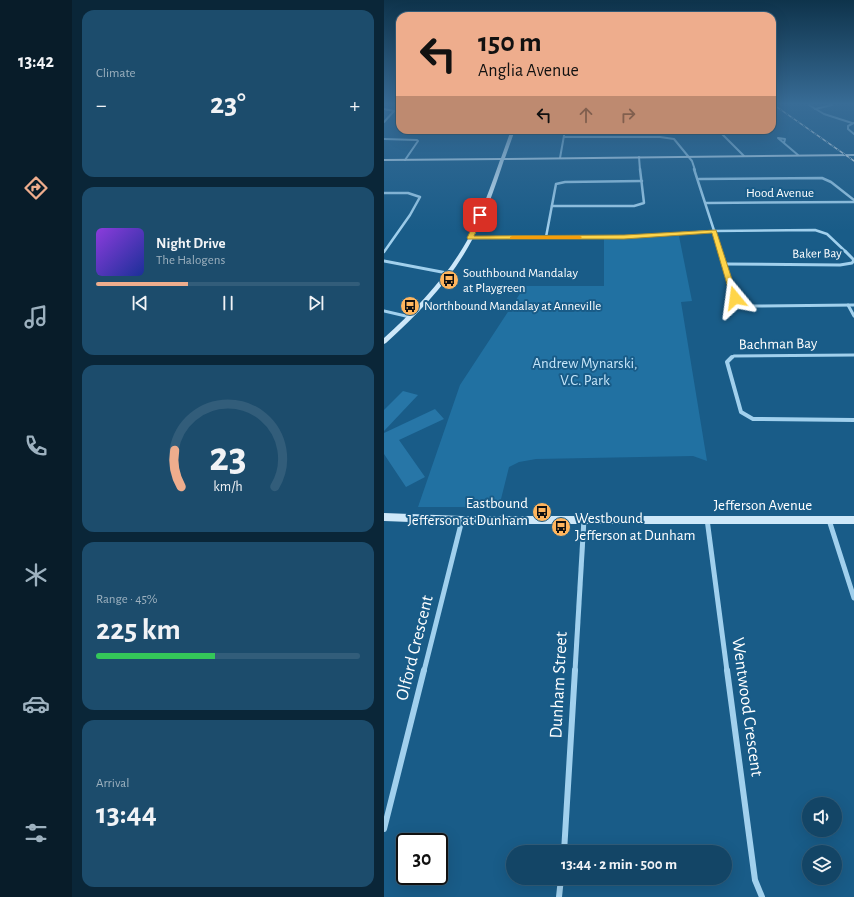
<!DOCTYPE html>
<meta charset="utf-8">
<style>
:root{--surface:#134566;--page:#1c4c6c;--text:#f1f3f6;--muted:#9db1bf;--line:#325d7a;--accent:#eead8d}
body{margin:0;font-family:"Alegreya Sans",sans-serif;background:var(--page);color:var(--text);height:100vh;display:flex;flex-direction:column;font-size:15px;white-space:nowrap}
*{box-sizing:border-box;margin:0}
p{font-size:13px;color:var(--muted)}
.icon{flex:none;width:22px;height:22px;fill:none;stroke:currentColor;stroke-width:2;stroke-linecap:round;stroke-linejoin:round}
.map{position:relative;flex:1;overflow:hidden}
.details{display:flex;flex-direction:column;gap:10px;padding:10px;background:#0a2638;width:312px}
.details>*{flex:none}
.banner{position:absolute;left:12px;top:12px;width:380px;height:122px;border-radius:12px;box-shadow:0 4px 16px #0002,0 0 0 1px var(--line);background:#eead8d;color:#111;overflow:hidden}
.fabs{position:absolute;left:418px;top:797px;display:grid;gap:8px}
.fabs a{display:grid;place-items:center;width:40px;height:40px;border-radius:50%;background:var(--surface);box-shadow:0 4px 16px #0002,0 0 0 1px var(--line);font-size:20px}
.speed{position:absolute;left:12px;top:833px;display:flex;gap:8px;font-size:20px;font-weight:700;text-align:center}
.speed>*{display:grid;place-content:center;width:52px;height:52px;border-radius:50%;background:var(--surface);box-shadow:0 4px 16px #0002,0 0 0 1px var(--line);line-height:1}
.speed .limit{border:2px solid #111;border-radius:6px;background:#fff;color:#111}
.pin{position:absolute;display:grid;place-items:center;width:34px;height:34px;color:#fff;margin:-17px;border-radius:8px;box-shadow:0 2px 6px #0006}
.me{position:absolute;width:44px;margin:-22px;rotate:344deg;stroke-linejoin:round;filter:drop-shadow(0 0 3px #0008)}
.turn{display:flex;align-items:center;gap:14px;height:84px;padding:0 16px;font-size:18px}
.turn .icon{width:52px;height:52px;stroke-width:2.5}
.turn b{display:block;font-size:28px;line-height:34px}
.lanes{display:flex;align-items:center;height:38px;padding:0 16px;background:#0003;justify-content:center;gap:20px;direction:ltr}
.lanes .off{opacity:.35}
.big{font-size:30px;font-weight:700;line-height:1.1}
.details .tile{flex:1;display:flex;flex-direction:column;justify-content:center;gap:6px;min-width:0;padding:0 14px;border-radius:12px;background:var(--page)}
.details .dial{align-items:center;gap:0}
.dial svg{height:104px;overflow:visible;fill:none;stroke:var(--line);stroke-width:7;stroke-linecap:round;text-anchor:middle}
.dial text{fill:var(--text);stroke:none}
.song{display:flex;align-items:center;gap:12px}
.cover{width:48px;height:48px;border-radius:6px;background:linear-gradient(135deg,hsl(270 70% 55%),hsl(230 70% 35%))}
.played{height:4px;border-radius:2px;background:linear-gradient(90deg,var(--accent) 35%,var(--line) 35%)}
.keys{display:flex;justify-content:space-around;direction:ltr}
.heat{display:flex;justify-content:space-between;align-items:center;font-size:22px;direction:ltr}
.charge{height:6px;border-radius:3px;background:linear-gradient(90deg,#34c759 45%,var(--line) 0)}
.trip{position:absolute;left:122px;top:845px;width:226px;height:40px;border-radius:20px;background:var(--surface);box-shadow:0 4px 16px #0002,0 0 0 1px var(--line);font-weight:700;line-height:40px;text-align:center}
main{display:flex;flex:1;min-height:0}
.menu{display:flex;flex-direction:column;width:72px;justify-content:space-around;align-items:center;background:#081c29;color:var(--muted)}
.menu .icon{width:28px;height:28px}
.menu .selected{color:var(--accent)}
.menu b{font-size:18px;color:var(--text)}
.map>svg:first-child{display:block}
</style>
<main>
<nav class="menu">
<b>13:42</b>
<svg class="icon selected" aria-label="directions" viewBox="0 0 24 24"><path d="M12 3l9 9-9 9-9-9zM9 14v-3h6M13 9l2 2-2 2"/></svg>
<svg class="icon" aria-label="music" viewBox="0 0 24 24"><path d="M9 18V5l10-2v13"/><circle cx="6" cy="18" r="3"/><circle cx="16" cy="16" r="3"/></svg>
<svg class="icon" aria-label="phone" viewBox="0 0 24 24"><path d="M5 4h4l2 5-3 2q2 4 5 5l2-3 5 2v4C11 20 4 13 5 4z"/></svg>
<svg class="icon" aria-label="climate" viewBox="0 0 24 24"><path d="M12 3v18M4 7l16 10M4 17L20 7"/></svg>
<svg class="icon" aria-label="car" viewBox="0 0 24 24"><path d="M5 17H2v-5l4-1 3-4h7l3 4 3 1v5h-3M9 17h6M6 11h13"/><circle cx="7" cy="17" r="2"/><circle cx="17" cy="17" r="2"/></svg>
<svg class="icon" aria-label="filters" viewBox="0 0 24 24"><path d="M4 7h16M4 17h16"/><circle cx="9" cy="7" r="2"/><circle cx="15" cy="17" r="2"/></svg>
</nav>
<section class="details">
<div class="tile"><p>Climate</p>
<div class="heat"><a>−</a><b class="big">23°</b><a>+</a></div>
</div>
<div class="tile">
<div class="song"><i class="cover"></i><div><b>Night Drive</b><p>The Halogens</p></div></div>
<div class="played"></div>
<div class="keys"><svg class="icon" aria-label="previous" viewBox="0 0 24 24"><path d="M18 5L8 12l10 7zM5 5v14"/></svg><svg class="icon" aria-label="pause" viewBox="0 0 24 24"><path d="M8 5v14M16 5v14"/></svg><svg class="icon" aria-label="next" viewBox="0 0 24 24"><path d="M6 5l10 7-10 7zM19 5v14"/></svg></div>
</div>
<div class="tile dial"><svg viewBox="0 0 100 80">
<path d="M14 69A42 42 0 1 1 86 69"/>
<path d="M14 69A42 42 0 0 1 9 41" stroke="#eead8d"/>
<text x="50" y="56" font-size="32" font-weight="700">23</text>
<text x="50" y="72" font-size="11">km/h</text>
</svg></div>
<div class="tile"><p>Range · 45%</p><b class="big">225 km</b><div class="charge"></div></div>
<div class="tile"><p>Arrival</p><b class="big">13:44</b></div>
</section>
<div class="map">
<svg width="470" height="897" viewBox="0 0 470 897">
<rect width="100%" height="100%" fill="#195c88"/>
<polygon fill="#2171a2" points="295,236 308,301 297,302 323,461 309,456 152,459 135,462 125,467 115,507 34,507 76,385 141,286 220,286 220,239"/>
<g fill="#2776a7">
<polygon points="19,391 34,395 0,431 0,410"/>
<polygon points="51,409 60,419 15,440 41,477 22,487 0,454 0,433"/>
</g>
<g fill="none" stroke-linecap="round" stroke-linejoin="round">
<g stroke="#a1d0ed" stroke-width="2">
<polyline points="425,105 440,114 468,123"/>
<polyline points="0,109 10,111 0,122"/>
<polyline points="431,109 448,105"/>
<polyline points="470,123 464,126 464,129 470,134"/>
<polyline points="334,130 360,156"/>
<polyline points="180,137 276,137 290,139 308,161 311,170"/>
<polyline points="0,139 33,140 34,141 21,160"/>
<polyline points="400,143 401,139 394,138 414,155"/>
<polyline points="255,157 256,170"/>
<polyline points="176,158 181,130"/>
</g>
<g stroke="#a1d0ed" stroke-width="2.5">
<polyline points="310,169 337,252"/>
<polyline points="315,179 438,178 447,182 470,200"/>
<polyline points="0,193 24,193 36,197 26,215 0,252"/>
<polyline points="322,203 470,202"/>
<polyline points="168,206 250,206 260,203 256,169"/>
<polyline points="162,237 172,184 181,182 258,181"/>
<polyline points="86,238 240,237 330,231 431,230 443,234 462,252"/>
</g>
<g stroke="#a1d0ed" stroke-width="3">
<polyline points="336,251 353,302 369,306 470,305"/>
<polyline points="0,261 63,273"/>
<polyline points="341,264 456,265 468,263 470,260 461,251"/>
<polyline points="464,305 470,316"/>
<polyline points="0,311 26,317"/>
<polyline points="347,358 350,356 470,355"/>
</g>
<polyline stroke="#a1d0ed" stroke-width="4" points="348,357 343,362 357,412 369,419 470,420"/>
<g stroke="#a1d0ed" stroke-width="5">
<polyline points="323,519 343,671"/>
<polyline points="445,520 470,598"/>
<polyline points="40,671 78,520"/>
<polyline points="191,671 200,519"/>
</g>
<g stroke="#a1d0ed" stroke-width="6">
<polyline points="343,670 371,880 378,897"/>
<polyline points="0,829 40,670"/>
<polyline points="180,852 191,670"/>
<polyline points="175,897 177,878"/>
</g>
<g fill="#cee8f9" fill-rule="evenodd">
<path d="M127,130H131L121,158L470,154V156L120,160C111,187 102,215 88,240C67,280 35,313 2,343L0,344V338C32,309 63,277 84,239C97,214 107,186 116,160L0,161V159L117,158Z"/>
<polygon points="0,513 78,516 470,516 470,524 78,524 0,521"/>
</g>
<defs>
<polyline id="rail" points="390,105 470,161"/>
</defs>
<use href="#rail" stroke="#fff" stroke-width="1.5"/>
<use href="#rail" stroke="#195c88" stroke-width="1" stroke-dasharray="3.5" stroke-linecap="butt"/>
</g>
<linearGradient id="sky" x2="0" y2="1"><stop stop-color="#0e334b"/><stop offset="0.45" stop-color="#386c96"/><stop offset="1" stop-color="#386c96" stop-opacity="0"/></linearGradient>
<rect width="470" height="231" fill="url(#sky)"/>
<polygon fill="#ffd54a" stroke="#a68a30" points="96,214 99,215 90,236 240,235 332,230 354,298 351,300 347,298 328,233 240,239 84,239 83,238 94,215"/>
<polygon fill="#f59e0b" points="128,236 196,236 198,237 196,239 126,239 126,237"/>
<defs>
<symbol id="bus-disc" viewBox="-11 -11 22 22"><circle r="9.5" fill="#ffb55d" stroke="#195c88"/><path d="M-5-6H5V4H4V6H2V4H-2V6H-4V4H-5ZM-3.5-4V0h7V-4ZM-3.5 1.2v1.5H-2V1.2ZM2 1.2v1.5H3.5V1.2Z" fill="#111"/></symbol>
</defs>
<g fill-rule="evenodd">
<use href="#bus-disc" x="54" y="269" width="22" height="22"/>
<use href="#bus-disc" x="15" y="295" width="22" height="22"/>
<use href="#bus-disc" x="147" y="501" width="22" height="22"/>
<use href="#bus-disc" x="166" y="516" width="22" height="22"/>
</g>
<g text-anchor="middle" dominant-baseline="central" stroke-width="4" stroke-linejoin="round" paint-order="stroke">
<g font-size="13" fill="#fff" stroke="#195c88">
<text x="396" y="193">Hood Avenue</text>
<text transform="translate(433 254) rotate(-1)">Baker Bay</text>
</g>
<g font-size="13" fill="#fff" stroke="#195c88" text-anchor="start">
<text x="79" y="273">Southbound Mandalay<tspan x="79" dy="15">at Playgreen</tspan></text>
<text x="40" y="306">Northbound Mandalay at Anneville</text>
</g>
<g font-size="15" fill="#fff" stroke="#195c88">
<text transform="translate(394 344) rotate(-1)">Bachman Bay</text>
<text x="379" y="505">Jefferson Avenue</text>
</g>
<g font-size="15" fill="#c6e6fa" stroke="#195c88">
<text x="201" y="363">Andrew Mynarski,<tspan x="201" dy="17">V.C. Park</tspan></text>
</g>
<g font-size="15" fill="#fff" stroke="#195c88" text-anchor="end">
<text x="144" y="503">Eastbound<tspan x="144" dy="17">Jefferson at Dunham</tspan></text>
<text x="191" y="518" text-anchor="start">Westbound<tspan x="191" dy="17">Jefferson at Dunham</tspan></text>
</g>
<g font-size="18" fill="#fff" stroke="#195c88">
<text transform="translate(31 648) rotate(-76)">Olford Crescent</text>
<text transform="translate(175 685) rotate(-87)">Dunham Street</text>
<text transform="translate(363 707) rotate(82)">Wentwood Crescent</text>
</g>
</g>
</svg>
<div class="fabs">
<a><svg class="icon" aria-label="sound" viewBox="0 0 24 24"><path d="M4 9h4l5-4v14l-5-4H4zM17 9q2 3 0 6"/></svg></a>
<a><svg class="icon" aria-label="layers" viewBox="0 0 24 24"><path d="M12 4l9 5-9 5-9-5zM3 14l9 5 9-5"/></svg></a>
</div>
<div class="speed"><div class="limit">30</div></div>
<div class="pin" style="left:96px;top:215px;background:#d93025"><svg class="icon" aria-label="arrive" viewBox="0 0 24 24"><path d="M6 21V4h12l-3 4 3 4H6"/></svg></div>
<svg class="me" style="left:351px;top:298px" viewBox="-20 -20 40 40"><path d="M0-17L14 15 0 8-14 15z" fill="#ffd54a" stroke="#fff" stroke-width="4"/></svg>
<div class="trip">13:44 · 2 min · 500 m</div>
<div class="banner">
<div class="turn"><svg class="icon" aria-label="left" viewBox="0 0 24 24"><path d="M17 20v-9H6M10 6l-5 5 5 5"/></svg><div><b>150 m</b>Anglia Avenue</div></div>
<div class="lanes"><svg class="icon" aria-label="left" viewBox="0 0 24 24"><path d="M17 20v-9H6M10 6l-5 5 5 5"/></svg><svg class="icon off" aria-label="ahead" viewBox="0 0 24 24"><path d="M12 20V5M6 11l6-6 6 6"/></svg><svg class="icon off" aria-label="right" viewBox="0 0 24 24"><path d="M7 20v-9h11M14 6l5 5-5 5"/></svg></div>
</div>
</div>
</main>
